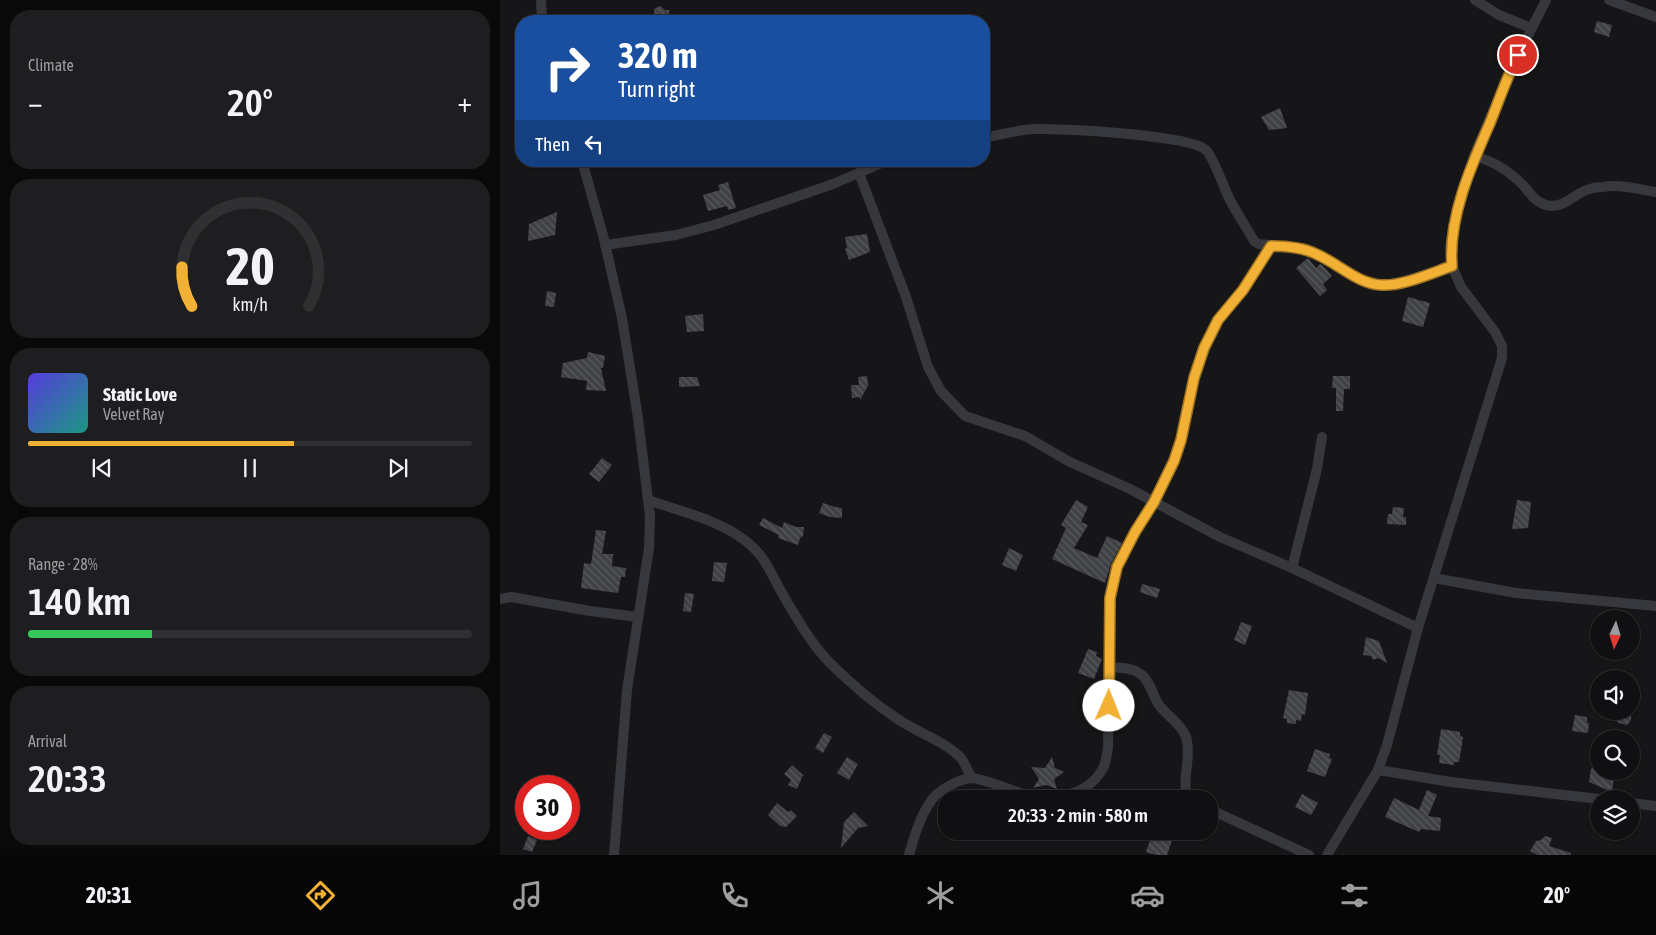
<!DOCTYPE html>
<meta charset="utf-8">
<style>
:root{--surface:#101012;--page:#1e1e20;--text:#f1f3f6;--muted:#9c9d9f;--line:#303032;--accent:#f2b134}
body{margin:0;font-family:"Asap Condensed",sans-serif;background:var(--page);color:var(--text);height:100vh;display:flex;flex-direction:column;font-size:19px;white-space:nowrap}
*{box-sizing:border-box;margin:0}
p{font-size:16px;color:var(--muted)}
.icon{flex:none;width:28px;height:28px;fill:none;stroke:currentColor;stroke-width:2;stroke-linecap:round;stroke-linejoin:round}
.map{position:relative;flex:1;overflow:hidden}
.sheet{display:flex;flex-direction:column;gap:10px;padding:10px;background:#09090a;width:500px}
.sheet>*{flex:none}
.guide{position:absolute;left:15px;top:15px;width:475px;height:152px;border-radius:20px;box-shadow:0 1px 4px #0004,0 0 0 1px var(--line);background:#1a4fa0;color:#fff;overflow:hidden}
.needle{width:32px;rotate:184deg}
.buttons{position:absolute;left:1090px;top:610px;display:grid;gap:10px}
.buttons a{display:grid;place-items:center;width:50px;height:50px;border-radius:50%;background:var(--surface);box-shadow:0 1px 4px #0004,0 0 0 1px var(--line);font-size:25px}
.speed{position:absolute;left:15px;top:775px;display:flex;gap:10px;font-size:25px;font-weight:700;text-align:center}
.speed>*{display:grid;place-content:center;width:65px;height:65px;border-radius:50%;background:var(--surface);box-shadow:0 1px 4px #0004,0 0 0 1px var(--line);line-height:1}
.speed .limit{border:8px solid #d22;background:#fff;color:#111}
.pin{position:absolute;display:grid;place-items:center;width:42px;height:42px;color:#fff;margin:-21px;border:2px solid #fff;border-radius:50%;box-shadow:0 1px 5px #0007}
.me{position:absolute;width:55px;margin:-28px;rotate:1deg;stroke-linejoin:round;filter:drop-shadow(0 0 4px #0008)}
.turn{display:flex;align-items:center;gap:18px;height:105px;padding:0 20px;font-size:22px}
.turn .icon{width:65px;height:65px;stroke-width:2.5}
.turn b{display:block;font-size:35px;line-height:42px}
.then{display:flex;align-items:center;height:48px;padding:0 20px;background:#0003;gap:10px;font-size:19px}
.big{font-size:38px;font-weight:600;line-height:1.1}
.sheet .tile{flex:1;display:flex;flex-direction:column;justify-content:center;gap:8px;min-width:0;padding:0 18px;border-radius:20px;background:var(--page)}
.sheet .dial{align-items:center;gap:0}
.dial svg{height:130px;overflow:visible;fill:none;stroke:var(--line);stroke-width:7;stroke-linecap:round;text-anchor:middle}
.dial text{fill:var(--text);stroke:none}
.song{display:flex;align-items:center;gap:15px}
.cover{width:60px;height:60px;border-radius:8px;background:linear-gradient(135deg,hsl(250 70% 55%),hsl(170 70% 35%))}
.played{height:5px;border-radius:2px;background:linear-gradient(90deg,var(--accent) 60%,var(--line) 60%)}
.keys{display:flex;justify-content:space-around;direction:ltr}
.heat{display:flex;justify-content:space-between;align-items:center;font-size:28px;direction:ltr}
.charge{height:8px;border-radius:4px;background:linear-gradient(90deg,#34c759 28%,var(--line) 0)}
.trip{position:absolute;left:438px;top:790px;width:280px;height:50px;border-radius:20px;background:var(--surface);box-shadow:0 1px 4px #0004,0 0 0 1px var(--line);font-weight:600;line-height:50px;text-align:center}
.dock{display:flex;height:80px;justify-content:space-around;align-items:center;background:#060607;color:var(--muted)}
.dock .icon{width:35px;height:35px}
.dock .current{color:var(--accent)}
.dock b{font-size:22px;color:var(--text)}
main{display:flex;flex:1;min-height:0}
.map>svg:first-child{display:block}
</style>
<main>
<section class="sheet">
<div class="tile"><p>Climate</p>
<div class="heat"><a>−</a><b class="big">20°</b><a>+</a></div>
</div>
<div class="tile dial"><svg viewBox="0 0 100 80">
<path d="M14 69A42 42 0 1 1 86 69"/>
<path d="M14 69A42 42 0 0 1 8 45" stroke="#f2b134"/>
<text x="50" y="56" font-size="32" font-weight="700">20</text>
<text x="50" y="72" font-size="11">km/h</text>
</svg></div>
<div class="tile">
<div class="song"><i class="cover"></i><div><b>Static Love</b><p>Velvet Ray</p></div></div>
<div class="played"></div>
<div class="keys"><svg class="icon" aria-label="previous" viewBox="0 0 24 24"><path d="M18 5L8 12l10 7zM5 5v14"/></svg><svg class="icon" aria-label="pause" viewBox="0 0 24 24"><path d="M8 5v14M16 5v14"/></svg><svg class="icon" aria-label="next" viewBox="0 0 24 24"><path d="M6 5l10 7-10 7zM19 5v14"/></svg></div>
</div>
<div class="tile"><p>Range · 28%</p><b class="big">140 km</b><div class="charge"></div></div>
<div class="tile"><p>Arrival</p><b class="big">20:33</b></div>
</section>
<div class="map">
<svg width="1156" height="855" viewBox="0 0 1156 855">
<defs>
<pattern id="building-back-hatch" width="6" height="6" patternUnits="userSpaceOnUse" patternTransform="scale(1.25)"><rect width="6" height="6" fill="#404145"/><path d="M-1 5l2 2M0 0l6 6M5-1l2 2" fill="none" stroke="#595a5e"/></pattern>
</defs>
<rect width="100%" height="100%" fill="#161618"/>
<g fill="url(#building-back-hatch)">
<polygon points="160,6 165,10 169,10 170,19 155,21 154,9"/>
<polygon points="1097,21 1112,25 1109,37 1094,32"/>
<polygon points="780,108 787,128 769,130 761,117"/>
<polygon points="228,182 236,208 228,210 227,206 208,211 203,195 220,190 218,185"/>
<polygon points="57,212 55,235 28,241 29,224"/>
<polygon points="367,234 370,252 349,260 345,249 347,248 345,237"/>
<polygon points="808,258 816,268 820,264 822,265 832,276 823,284 827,290 820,296 796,268"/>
<polygon points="47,291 56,293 54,307 45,306"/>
<polygon points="908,297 930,303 923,327 902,321"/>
<polygon points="203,314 204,331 187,332 185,316"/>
<polygon points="88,352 105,356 103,368 101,368 106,391 86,390 87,381 61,377 63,363 87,358"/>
<polygon points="367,376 368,384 369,384 360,400 360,397 352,398 351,385 359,385 358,377"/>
<polygon points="833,376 850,376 850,389 844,389 843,411 836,411 836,388 832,388"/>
<polygon points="179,377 197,377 200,386 179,387"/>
<polygon points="102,458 112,465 99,482 89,474"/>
<polygon points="576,500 588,507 581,522 588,525 574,548 597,558 607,536 622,543 611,564 605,583 552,559 566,528 561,525"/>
<polygon points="1017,500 1031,502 1028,528 1012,529"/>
<polygon points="323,503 335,507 342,508 342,518 330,517 319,513"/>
<polygon points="893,507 904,508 903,517 906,517 906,525 887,524 888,514 892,514"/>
<polygon points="263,518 282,528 284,522 296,527 304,527 303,536 300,538 298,545 278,538 279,535 259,525"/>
<polygon points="96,530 106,531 102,554 113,554 112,566 126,568 125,577 121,577 118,593 81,588 84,563 91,564"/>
<polygon points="509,548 523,555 516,571 502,565"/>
<polygon points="214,562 227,563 224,582 212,581"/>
<polygon points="642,584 660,589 657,598 640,592"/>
<polygon points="185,593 194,594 191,612 183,611"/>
<polygon points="741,622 752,626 745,645 734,640"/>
<polygon points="866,637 879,641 887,663 878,658 873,660 871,656 863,655"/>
<polygon points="588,649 597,652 596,656 602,659 594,679 578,673"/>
<polygon points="789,690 808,693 805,715 802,714 801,721 796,720 796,724 787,723 787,719 783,718"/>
<polygon points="1112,711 1131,711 1131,720 1127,725 1119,723 1112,718"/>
<polygon points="1075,715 1087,717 1087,723 1089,723 1088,733 1072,731"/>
<polygon points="941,729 960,732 960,736 963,737 959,762 954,762 954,765 939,763 940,755 937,755"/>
<polygon points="324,733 332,737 323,753 315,748"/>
<polygon points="815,749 830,754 829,758 832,759 825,777 807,771"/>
<polygon points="347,757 358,764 349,780 337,773"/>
<polygon points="552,757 555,768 564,772 554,779 557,789 546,785 533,788 539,779 531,767 545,768"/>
<polygon points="1099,762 1099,771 1115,771 1112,792 1089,782 1091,769"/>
<polygon points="292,765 303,775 297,789 288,785 291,780 284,774"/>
<polygon points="927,790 937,795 928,816 941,818 940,831 921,829 919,832 885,817 894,798 919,810"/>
<polygon points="802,794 818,803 811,815 795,807"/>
<polygon points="277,803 288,812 291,810 297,816 286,827 280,826 268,815"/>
<polygon points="354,812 368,826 358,828 341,848 344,822"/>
<polygon points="653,831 673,837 667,855 656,855 646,852"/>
<polygon points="28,836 37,840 32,852 23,849"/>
<polygon points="1045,836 1052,838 1049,846 1071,853 1071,855 1037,855 1030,851 1036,841 1041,840"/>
</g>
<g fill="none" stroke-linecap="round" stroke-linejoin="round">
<g stroke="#37383d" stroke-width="10">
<polyline points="41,0 42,21"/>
<polyline points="975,0 999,15 1031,28"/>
<polyline points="1109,0 1156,17"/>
<path d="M484,138C500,135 517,130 533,129C560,128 690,135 706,150C713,156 725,191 731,202C738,215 747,228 754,241L759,244L801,248L817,254L860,279L881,285L895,284L952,266"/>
<path d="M974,156C994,161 1009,171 1023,185C1030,193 1035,202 1046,205C1062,209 1071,197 1084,191C1089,189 1097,187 1103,187C1120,184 1139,189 1156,192"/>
<polyline points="82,161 103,235 122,318 138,418 150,516 149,548 127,690 114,855"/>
<polyline points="359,173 406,297 428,367 441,391 465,416 525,436 570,462 630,489 720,537 792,568 918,628"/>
<polyline points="105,245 176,235 214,225 333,184 386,161"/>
<path d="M148,500C179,511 216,519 243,539C265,555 269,570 282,593C296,617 310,642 329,662C349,682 375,704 399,720C419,733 444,741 461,758C465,763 468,772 472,778"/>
<polyline points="792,568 817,469 822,437"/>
<polyline points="934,578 1016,593 1156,606"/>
<polyline points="0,599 11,597 90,611 138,617"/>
<path d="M609,667C619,668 631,667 639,673C649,678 653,696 659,705C668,717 685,727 687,741C691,760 681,781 688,799"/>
<polyline points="878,770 951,782 1099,799"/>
<polyline points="1131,803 1156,806"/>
<polyline points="709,809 809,855"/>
<path d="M409,855C414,836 424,802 441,791C449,785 463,778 472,778C490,780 513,792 531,796C559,800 591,794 604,766C606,761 607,754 608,748L610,598L617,567L635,532L654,502L674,461L681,440L694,378L704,348L718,320L743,290L771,246"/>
<polyline points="827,855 878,770 887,745 918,628 1002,358 1002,346 995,332 961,287 952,266 950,248 953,227 974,156 1011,69 1046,0"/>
</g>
</g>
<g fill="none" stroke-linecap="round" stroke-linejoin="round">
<defs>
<path id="route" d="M609,706L610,598L617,567L635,532L654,502L674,461L681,440L694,378L704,348L718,320L743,290L771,246C786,246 802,247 816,254C838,263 857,284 882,285C903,286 932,273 952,266C948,218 971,166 990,123C999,100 1007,77 1018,55"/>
</defs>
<use href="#route" stroke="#9d7322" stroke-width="12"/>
<use href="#route" stroke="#f2b134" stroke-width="9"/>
</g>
</svg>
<div class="buttons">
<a><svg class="needle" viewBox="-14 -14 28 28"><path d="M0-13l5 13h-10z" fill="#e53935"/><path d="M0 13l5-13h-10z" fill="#9c9d9f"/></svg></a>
<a><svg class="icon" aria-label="sound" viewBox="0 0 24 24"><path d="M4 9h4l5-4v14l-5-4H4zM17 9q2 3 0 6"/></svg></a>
<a><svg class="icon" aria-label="search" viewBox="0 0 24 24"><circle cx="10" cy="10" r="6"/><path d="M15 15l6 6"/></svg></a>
<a><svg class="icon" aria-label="layers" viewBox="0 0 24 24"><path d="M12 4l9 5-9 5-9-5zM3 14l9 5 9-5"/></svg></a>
</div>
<div class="speed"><div class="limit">30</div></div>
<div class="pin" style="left:1018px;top:55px;background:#d93025"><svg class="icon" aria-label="arrive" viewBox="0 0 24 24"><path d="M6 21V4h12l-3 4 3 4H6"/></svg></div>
<svg class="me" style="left:609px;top:706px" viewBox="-20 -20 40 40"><circle r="19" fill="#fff"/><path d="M0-13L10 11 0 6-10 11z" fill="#f2b134"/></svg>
<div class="trip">20:33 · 2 min · 580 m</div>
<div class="guide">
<div class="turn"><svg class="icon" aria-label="right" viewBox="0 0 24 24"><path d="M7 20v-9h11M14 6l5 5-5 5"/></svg><div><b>320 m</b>Turn right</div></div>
<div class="then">Then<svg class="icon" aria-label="left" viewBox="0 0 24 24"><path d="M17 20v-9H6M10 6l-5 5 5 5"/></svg></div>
</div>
</div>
</main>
<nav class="dock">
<b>20:31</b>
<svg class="icon current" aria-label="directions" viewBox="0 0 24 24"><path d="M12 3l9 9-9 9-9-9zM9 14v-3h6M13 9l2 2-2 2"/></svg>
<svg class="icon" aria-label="music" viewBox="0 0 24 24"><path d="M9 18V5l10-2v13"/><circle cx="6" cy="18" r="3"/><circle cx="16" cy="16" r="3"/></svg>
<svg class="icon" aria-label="phone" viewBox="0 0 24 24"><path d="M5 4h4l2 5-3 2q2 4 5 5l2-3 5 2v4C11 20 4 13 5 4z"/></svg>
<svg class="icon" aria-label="climate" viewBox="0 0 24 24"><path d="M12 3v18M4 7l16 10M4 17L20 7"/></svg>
<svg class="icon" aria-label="car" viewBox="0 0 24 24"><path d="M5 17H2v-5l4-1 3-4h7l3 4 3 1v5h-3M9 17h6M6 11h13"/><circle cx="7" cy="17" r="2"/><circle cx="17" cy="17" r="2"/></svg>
<svg class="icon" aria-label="filters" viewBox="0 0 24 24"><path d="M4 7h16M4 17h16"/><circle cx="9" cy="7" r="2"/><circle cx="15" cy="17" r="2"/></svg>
<b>20°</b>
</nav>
